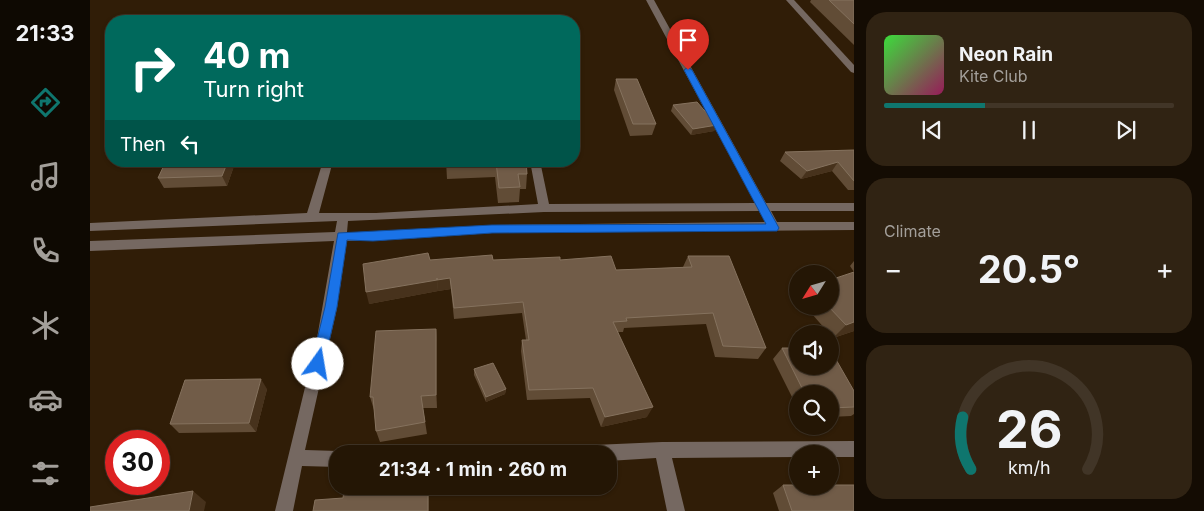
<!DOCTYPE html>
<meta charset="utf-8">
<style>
:root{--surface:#241605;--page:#302313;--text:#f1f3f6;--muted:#a39f9a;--line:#413527;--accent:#0f766e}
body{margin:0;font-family:Inter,sans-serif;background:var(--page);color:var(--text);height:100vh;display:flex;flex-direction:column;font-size:19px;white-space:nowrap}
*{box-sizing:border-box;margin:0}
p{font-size:16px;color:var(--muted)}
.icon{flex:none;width:28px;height:28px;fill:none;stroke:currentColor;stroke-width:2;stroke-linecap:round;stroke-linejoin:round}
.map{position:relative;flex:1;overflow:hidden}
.details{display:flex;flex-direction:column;gap:12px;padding:12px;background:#140c03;width:350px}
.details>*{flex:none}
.guide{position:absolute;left:15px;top:15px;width:475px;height:152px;border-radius:20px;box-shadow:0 1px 4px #0004,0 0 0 1px var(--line);background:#00695c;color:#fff;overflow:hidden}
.needle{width:32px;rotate:233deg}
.fabs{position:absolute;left:699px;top:265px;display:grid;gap:10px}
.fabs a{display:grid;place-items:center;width:50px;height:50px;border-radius:50%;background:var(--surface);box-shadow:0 1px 4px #0004,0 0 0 1px var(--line);font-size:25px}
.speed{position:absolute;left:15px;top:430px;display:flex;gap:10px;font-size:25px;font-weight:700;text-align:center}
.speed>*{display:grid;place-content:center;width:65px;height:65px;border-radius:50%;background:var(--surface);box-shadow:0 1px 4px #0004,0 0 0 1px var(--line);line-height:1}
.speed .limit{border:8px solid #d22;background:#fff;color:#111}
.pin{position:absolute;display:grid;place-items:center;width:42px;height:42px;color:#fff;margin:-51px -21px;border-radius:50% 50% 50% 0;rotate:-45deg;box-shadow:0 0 5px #0007}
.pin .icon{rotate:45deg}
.me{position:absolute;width:55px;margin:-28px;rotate:13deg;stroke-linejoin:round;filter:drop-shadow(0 0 4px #0008)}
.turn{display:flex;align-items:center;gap:18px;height:105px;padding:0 15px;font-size:22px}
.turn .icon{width:65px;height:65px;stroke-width:2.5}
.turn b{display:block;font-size:35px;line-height:42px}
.then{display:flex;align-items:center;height:48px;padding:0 15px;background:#0003;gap:10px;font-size:19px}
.big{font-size:38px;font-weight:700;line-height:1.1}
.details .card{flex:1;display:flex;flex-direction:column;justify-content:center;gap:8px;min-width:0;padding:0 18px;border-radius:20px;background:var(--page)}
.details .dial{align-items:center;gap:0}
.dial svg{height:130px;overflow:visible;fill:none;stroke:var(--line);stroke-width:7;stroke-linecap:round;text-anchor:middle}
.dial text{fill:var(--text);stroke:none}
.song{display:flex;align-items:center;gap:15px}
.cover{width:60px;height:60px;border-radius:8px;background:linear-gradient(135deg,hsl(120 70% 55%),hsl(330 70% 35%))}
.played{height:5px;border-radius:2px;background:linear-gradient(90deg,var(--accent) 35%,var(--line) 35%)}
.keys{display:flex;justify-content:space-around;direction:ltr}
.heat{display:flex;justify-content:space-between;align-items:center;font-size:28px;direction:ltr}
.trip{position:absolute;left:239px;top:445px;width:288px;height:50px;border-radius:20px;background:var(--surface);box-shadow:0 1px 4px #0004,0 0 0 1px var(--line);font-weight:700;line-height:50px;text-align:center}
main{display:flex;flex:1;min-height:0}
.tabs{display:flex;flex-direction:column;width:90px;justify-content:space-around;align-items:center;background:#0e0902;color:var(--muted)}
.tabs .icon{width:35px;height:35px}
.tabs .selected{color:var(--accent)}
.tabs b{font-size:22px;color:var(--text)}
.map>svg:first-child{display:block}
</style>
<main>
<nav class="tabs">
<b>21:33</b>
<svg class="icon selected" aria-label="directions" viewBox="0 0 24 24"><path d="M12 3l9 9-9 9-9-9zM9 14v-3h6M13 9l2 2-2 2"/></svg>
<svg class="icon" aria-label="music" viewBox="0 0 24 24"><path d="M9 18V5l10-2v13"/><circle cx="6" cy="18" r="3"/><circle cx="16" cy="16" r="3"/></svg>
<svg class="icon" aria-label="phone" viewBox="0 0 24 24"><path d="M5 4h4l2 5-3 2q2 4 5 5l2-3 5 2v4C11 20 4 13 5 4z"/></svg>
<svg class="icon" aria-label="climate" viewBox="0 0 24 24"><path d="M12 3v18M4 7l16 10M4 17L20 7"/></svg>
<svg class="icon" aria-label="car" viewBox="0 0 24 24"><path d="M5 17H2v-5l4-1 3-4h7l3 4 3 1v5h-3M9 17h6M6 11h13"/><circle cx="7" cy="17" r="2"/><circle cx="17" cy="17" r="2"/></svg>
<svg class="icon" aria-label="filters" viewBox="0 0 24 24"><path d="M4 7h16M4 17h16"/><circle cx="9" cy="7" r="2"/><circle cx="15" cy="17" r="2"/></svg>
</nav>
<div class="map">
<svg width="764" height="511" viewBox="0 0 764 511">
<rect width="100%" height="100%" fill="#301d07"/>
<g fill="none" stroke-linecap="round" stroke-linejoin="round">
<g fill="#756861" fill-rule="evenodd">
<path d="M556,0H564L676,203H764V211H681L687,222H764V230L402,233L283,241H257L247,308L215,450L248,451L254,454H248V467L212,466L203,511H185L227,338L244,241L0,251V241L245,232L247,221L0,231V223L217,213L233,161H243L229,213H286L448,204L440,161H450L459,204L665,203ZM669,211L675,222L402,225L283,233L257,232L258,221L454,212Z"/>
<polygon points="696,0 704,0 764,65 764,73 761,72"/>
<polygon points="764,441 764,457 740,457 740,454 708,454 708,457 582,458 595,511 577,511 566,458 518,461 518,454 473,454 475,448 481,446 572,442"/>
</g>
</g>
<g fill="#614c36">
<polygon points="721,0 764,0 764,45 720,2"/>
<polygon points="526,79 566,124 562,135 540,136 524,90"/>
<polygon points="583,105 627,125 624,131 601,135 581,111"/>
<polygon points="764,150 764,190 758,190 742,171 711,179 690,161 695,152"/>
<polygon points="76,161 149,161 148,166 144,166 137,186 74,188 68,178"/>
<polygon points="356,161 436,161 437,174 436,189 430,189 429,202 408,203 405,177 357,179"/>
<polygon points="598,256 676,348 668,359 625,357 616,324 534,328 533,332 528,332 557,417 511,427 500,398 437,400 431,351 432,340 436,340 432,313 364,319 361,289 348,291 348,290 348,291 279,304 340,260 470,260 526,270 593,267"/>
<polygon points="764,261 764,331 743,338 715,306 740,306 764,272 760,266"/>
<polygon points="346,329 347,343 347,408 333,408 337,434 290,442 286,431 284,410 280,397"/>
<polygon points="692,348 764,391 764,414 761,416 740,417 740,394 708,394 708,409 683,359"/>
<polygon points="384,369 416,389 415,394 396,402 384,375"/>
<polygon points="177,389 166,432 89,433 80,424"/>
<polygon points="693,485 764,511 689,511 683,493"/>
</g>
<g fill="#47321c">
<polygon points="627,125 624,131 601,135 603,129"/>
<polygon points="138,161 142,161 144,166 137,186 132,176"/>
<polygon points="748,162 742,171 711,179 717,171"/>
<polygon points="347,278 348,291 279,304 276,292"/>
<polygon points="360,278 361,289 348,291 347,280"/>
<polygon points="764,322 764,331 743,338 756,325"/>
<polygon points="346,329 347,343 347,408 346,395"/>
<polygon points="171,379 177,389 166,432 159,423"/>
<polygon points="416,389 415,394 396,402 396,397"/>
<polygon points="563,407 557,417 511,427 515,417"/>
<polygon points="338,487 339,494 339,511 338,511"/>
<polygon points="103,491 116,502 114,511 99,511"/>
</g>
<g fill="#715c48" stroke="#85725e">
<polygon points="739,0 764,0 764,24"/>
<polygon points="526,79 547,79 566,124 543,124"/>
<polygon points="607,102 627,125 603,129 583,105"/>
<polygon points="764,150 764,181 748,162 717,171 695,152"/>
<polygon points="76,161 138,161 132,176 68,178"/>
<polygon points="356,161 436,161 437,174 428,174 430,187 409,188 406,162 356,164"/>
<polygon points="338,253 340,260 402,255 403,260 470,257 470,260 521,256 526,270 602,267 598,256 639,256 676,348 633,346 623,313 536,318 537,321 523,322 563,407 515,417 503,388 439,390 432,340 439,340 433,302 364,308 360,278 347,280 347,278 347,280 276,292 273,264"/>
<polygon points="764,272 764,322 756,325 738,306 740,306 740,280"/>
<polygon points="346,329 346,395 331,396 335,422 286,431 283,397 280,397 286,331"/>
<polygon points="692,348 708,348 708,366 740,366 740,349 764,391 764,407 740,408 740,394 715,394"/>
<polygon points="403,363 416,389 396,397 384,369"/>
<polygon points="171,379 159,423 80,424 95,380"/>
<polygon points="693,485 708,485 708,486 740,486 740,485 764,485 764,511 702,511"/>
<polygon points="338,487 338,511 223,511 225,500 253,498 254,491"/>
<polygon points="103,491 99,511 0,511 0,507"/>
</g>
<polygon fill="#1a73e8" stroke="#114b97" points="598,67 602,70 689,228 687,231 402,233 283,241 257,240 247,307 234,364 232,368 228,370 223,368 221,364 235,307 248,233 402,225 676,224 594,70"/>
</svg>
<div class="fabs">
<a><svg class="needle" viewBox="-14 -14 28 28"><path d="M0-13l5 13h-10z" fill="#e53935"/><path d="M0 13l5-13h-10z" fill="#a39f9a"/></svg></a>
<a><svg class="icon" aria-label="sound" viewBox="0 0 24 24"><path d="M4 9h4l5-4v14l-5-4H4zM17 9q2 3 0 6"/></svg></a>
<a><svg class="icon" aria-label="search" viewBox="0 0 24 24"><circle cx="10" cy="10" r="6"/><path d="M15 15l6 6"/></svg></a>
<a>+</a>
</div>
<div class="speed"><div class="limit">30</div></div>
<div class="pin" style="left:598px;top:70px;background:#d93025"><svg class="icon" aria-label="arrive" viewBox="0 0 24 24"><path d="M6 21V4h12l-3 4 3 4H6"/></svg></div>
<svg class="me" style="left:228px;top:364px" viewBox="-20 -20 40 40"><circle r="19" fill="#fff"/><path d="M0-13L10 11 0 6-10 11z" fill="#1a73e8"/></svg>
<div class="trip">21:34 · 1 min · 260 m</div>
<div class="guide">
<div class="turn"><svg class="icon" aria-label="right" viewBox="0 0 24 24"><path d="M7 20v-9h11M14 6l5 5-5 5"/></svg><div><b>40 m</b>Turn right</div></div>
<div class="then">Then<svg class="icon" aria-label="left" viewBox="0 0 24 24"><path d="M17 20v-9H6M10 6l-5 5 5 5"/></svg></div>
</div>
</div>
<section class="details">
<div class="card">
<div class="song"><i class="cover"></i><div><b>Neon Rain</b><p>Kite Club</p></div></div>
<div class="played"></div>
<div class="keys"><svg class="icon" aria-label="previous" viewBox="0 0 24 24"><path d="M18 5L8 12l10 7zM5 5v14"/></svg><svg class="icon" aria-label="pause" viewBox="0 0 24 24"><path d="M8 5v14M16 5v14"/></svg><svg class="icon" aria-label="next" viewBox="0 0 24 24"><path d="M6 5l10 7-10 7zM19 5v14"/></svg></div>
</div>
<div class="card"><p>Climate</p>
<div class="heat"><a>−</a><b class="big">20.5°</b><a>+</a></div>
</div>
<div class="card dial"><svg viewBox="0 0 100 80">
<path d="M14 69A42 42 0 1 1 86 69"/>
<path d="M14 69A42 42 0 0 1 9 37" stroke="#0f766e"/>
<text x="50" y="56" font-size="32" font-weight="700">26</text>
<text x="50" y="72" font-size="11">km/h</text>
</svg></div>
</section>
</main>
